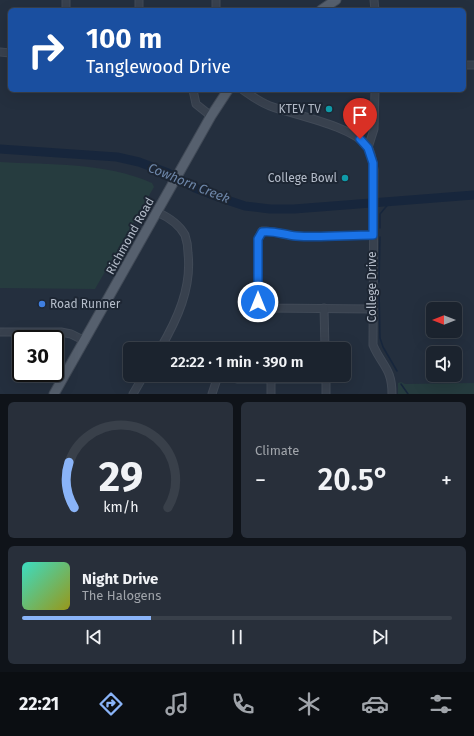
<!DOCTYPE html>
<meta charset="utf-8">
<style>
:root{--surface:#1b232e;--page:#282f3a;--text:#f1f3f6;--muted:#a0a4aa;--line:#39404a;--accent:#8ab4f8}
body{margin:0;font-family:"Fira Sans",sans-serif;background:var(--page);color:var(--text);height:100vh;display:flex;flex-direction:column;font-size:15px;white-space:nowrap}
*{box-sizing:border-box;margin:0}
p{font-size:13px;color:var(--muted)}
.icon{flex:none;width:22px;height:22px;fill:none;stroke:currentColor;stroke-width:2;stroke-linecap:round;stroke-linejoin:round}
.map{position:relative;height:394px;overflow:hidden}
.panel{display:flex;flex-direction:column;gap:8px;padding:8px;background:#0f1319;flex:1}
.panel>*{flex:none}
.top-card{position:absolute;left:8px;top:8px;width:458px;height:84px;border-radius:6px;box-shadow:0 4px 16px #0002,0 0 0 1px var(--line);background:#1a4fa0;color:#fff;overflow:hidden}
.needle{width:26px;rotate:270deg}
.fabs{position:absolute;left:426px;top:302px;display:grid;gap:8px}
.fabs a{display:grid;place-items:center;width:36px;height:36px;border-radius:6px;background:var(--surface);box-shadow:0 4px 16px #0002,0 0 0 1px var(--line);font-size:20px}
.speed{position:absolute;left:12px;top:330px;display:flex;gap:8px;font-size:20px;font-weight:700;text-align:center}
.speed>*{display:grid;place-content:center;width:52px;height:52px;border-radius:50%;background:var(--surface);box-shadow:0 4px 16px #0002,0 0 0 1px var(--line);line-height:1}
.speed .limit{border:2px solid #111;border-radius:6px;background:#fff;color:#111}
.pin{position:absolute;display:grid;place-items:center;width:34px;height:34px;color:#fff;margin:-41px -17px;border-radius:50% 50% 50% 0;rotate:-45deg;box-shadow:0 0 4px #0007}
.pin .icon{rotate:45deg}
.me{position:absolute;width:44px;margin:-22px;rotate:0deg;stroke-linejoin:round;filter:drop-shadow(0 0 3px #0008)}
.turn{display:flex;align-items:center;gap:14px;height:84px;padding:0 12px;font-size:18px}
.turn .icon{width:52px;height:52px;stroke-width:2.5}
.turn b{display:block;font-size:28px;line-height:34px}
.big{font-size:30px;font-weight:600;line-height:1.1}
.panel .card{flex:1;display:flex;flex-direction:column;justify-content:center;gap:6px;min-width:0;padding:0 14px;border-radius:6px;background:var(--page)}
.panel .dial{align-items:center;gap:0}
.dial svg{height:104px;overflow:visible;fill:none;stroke:var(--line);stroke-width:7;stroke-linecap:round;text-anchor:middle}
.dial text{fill:var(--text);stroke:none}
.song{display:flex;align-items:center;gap:12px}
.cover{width:48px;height:48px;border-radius:6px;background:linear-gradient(135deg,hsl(170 70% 55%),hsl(60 70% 35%))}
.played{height:4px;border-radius:2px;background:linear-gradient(90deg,var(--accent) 30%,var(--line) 30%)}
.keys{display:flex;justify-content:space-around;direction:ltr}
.heat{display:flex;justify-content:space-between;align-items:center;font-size:22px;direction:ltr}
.panel .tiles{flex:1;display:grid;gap:8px;grid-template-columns:1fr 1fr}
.card:last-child{grid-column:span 2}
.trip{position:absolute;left:123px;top:342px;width:228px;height:40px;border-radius:6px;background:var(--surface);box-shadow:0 4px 16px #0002,0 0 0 1px var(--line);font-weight:600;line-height:40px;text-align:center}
.dock{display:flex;height:64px;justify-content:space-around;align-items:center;background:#0b0e12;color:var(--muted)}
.dock .icon{width:28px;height:28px}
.dock .selected{color:var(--accent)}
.dock b{font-size:18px;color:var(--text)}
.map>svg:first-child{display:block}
</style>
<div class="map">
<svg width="474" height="394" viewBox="0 0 474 394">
<rect width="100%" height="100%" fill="#242f3e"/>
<g fill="#263c3f">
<path d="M0,162C50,165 105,162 152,183L154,187L95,289L0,288Z"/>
<polygon points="401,382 405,384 474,383 474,394 398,394 398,383"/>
</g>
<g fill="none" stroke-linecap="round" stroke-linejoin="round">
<g stroke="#17263c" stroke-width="1.5">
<polyline points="380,228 380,214 390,202"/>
<polyline points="379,282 380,237"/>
<polyline points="379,289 380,338 383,347 397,371"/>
<polyline points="401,384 408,394"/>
</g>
<polyline stroke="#17263c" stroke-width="9" points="0,149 117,157 139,162 168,173 195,188 221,198 245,206 270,209 294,209 474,195"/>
<defs>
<g id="minor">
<polyline points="66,0 66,10"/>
<polyline points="139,0 139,10"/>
<polyline points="216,0 216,10"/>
<polyline points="374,0 375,10"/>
<polyline points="0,52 10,53"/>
<polyline points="464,65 474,65"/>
<polyline points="193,90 196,104 211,116"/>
<path d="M243,90C252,96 259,102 270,106C294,115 353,126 368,147C372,153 373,163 374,170L373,345C382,366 392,368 392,394"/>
<polyline points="368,148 374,129 375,90"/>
<path d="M157,212C168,217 179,224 185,235C187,241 188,248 188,253C192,288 177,320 160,349"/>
<path d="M373,235C348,235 320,238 296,236C284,235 273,230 262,231L258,239V302L261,306L266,308L373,309"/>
<polyline points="324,308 325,349"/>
<polyline points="0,332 61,332 71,334 85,341"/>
<polyline points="216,375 238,379 326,379"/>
<polyline points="326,375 326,394"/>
<polyline points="133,394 144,375"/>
<polyline points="212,394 218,376"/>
<polyline points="271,394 271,380"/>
</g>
<g id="major">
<polyline points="321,10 336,0"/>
<polyline points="54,394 211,116 228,90"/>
</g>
</defs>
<use href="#minor" stroke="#414a57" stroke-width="9"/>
<use href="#major" stroke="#414a57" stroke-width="11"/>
<use href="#minor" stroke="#38414e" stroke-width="7"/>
<use href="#major" stroke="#56606e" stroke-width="9"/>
</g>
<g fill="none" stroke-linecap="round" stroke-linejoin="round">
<defs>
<path id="route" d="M258,302V239L262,232C273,230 284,235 296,236C320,238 348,235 373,235V163L368,148L360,139"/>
</defs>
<use href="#route" stroke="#114b97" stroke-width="10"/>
<use href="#route" stroke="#1a73e8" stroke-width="7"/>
</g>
<g fill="#0f9aa8" stroke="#1d2633" stroke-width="1.5">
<circle cx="329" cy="109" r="4"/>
<circle cx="345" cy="178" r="4"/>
</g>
<circle fill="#3f7fe0" stroke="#1d2633" stroke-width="1.5" cx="42" cy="304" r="4"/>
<g text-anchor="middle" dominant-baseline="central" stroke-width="4" stroke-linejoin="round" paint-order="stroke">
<g font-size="12" fill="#b4bcc9" stroke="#1d2633" text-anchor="end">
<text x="321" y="109">KTEV TV</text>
<text x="337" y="178">College Bowl</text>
<text x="50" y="304" text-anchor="start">Road Runner</text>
</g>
<g font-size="12" fill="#b4bcc9" stroke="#1d2633">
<text transform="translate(130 236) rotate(-61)">Richmond Road</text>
<text transform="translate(372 287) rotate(-90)">College Drive</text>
</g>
<g font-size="13" font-style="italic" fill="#6d86a8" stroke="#1d2633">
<text transform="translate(189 183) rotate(22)">Cowhorn Creek</text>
</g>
</g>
</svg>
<div class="fabs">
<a><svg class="needle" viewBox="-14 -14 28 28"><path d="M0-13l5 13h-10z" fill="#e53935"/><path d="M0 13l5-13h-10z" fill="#a0a4aa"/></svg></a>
<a><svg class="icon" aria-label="sound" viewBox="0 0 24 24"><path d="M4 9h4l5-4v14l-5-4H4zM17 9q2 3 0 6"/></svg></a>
</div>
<div class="speed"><div class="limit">30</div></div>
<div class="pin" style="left:360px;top:139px;background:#d93025"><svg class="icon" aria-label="arrive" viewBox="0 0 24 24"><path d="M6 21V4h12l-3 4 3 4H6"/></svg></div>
<svg class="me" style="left:258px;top:302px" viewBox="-20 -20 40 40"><circle r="17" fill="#1a73e8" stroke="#fff" stroke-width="3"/><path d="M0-11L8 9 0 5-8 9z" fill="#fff"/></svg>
<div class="trip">22:22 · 1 min · 390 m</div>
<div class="top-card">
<div class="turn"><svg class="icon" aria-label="right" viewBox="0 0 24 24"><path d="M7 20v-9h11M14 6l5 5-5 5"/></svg><div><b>100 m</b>Tanglewood Drive</div></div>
</div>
</div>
<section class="panel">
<div class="tiles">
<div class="card dial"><svg viewBox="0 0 100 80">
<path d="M14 69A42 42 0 1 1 86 69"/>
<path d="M14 69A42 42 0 0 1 10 34" stroke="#8ab4f8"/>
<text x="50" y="56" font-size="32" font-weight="700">29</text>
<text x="50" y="72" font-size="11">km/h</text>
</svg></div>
<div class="card"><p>Climate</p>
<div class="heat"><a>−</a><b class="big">20.5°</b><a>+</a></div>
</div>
<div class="card">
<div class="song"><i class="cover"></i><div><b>Night Drive</b><p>The Halogens</p></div></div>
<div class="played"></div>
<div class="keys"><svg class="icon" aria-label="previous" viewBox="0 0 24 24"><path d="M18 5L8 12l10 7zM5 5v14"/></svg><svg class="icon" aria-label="pause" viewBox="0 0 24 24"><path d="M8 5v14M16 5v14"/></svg><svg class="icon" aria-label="next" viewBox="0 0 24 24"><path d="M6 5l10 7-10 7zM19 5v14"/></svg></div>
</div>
</div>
</section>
<nav class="dock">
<b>22:21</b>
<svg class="icon selected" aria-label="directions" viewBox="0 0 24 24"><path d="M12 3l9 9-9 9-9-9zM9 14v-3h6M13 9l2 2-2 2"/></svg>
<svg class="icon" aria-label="music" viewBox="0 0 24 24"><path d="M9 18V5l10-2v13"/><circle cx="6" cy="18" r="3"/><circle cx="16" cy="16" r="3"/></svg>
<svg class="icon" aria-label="phone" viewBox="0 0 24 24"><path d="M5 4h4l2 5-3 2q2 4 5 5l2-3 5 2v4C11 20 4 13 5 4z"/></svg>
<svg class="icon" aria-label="climate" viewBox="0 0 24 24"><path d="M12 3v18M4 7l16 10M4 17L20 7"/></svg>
<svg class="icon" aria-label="car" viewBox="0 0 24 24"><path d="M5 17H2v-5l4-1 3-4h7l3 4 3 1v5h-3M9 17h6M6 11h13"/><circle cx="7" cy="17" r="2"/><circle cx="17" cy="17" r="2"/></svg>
<svg class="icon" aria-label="filters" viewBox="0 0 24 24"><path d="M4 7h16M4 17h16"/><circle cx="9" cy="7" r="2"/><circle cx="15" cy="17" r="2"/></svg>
</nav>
